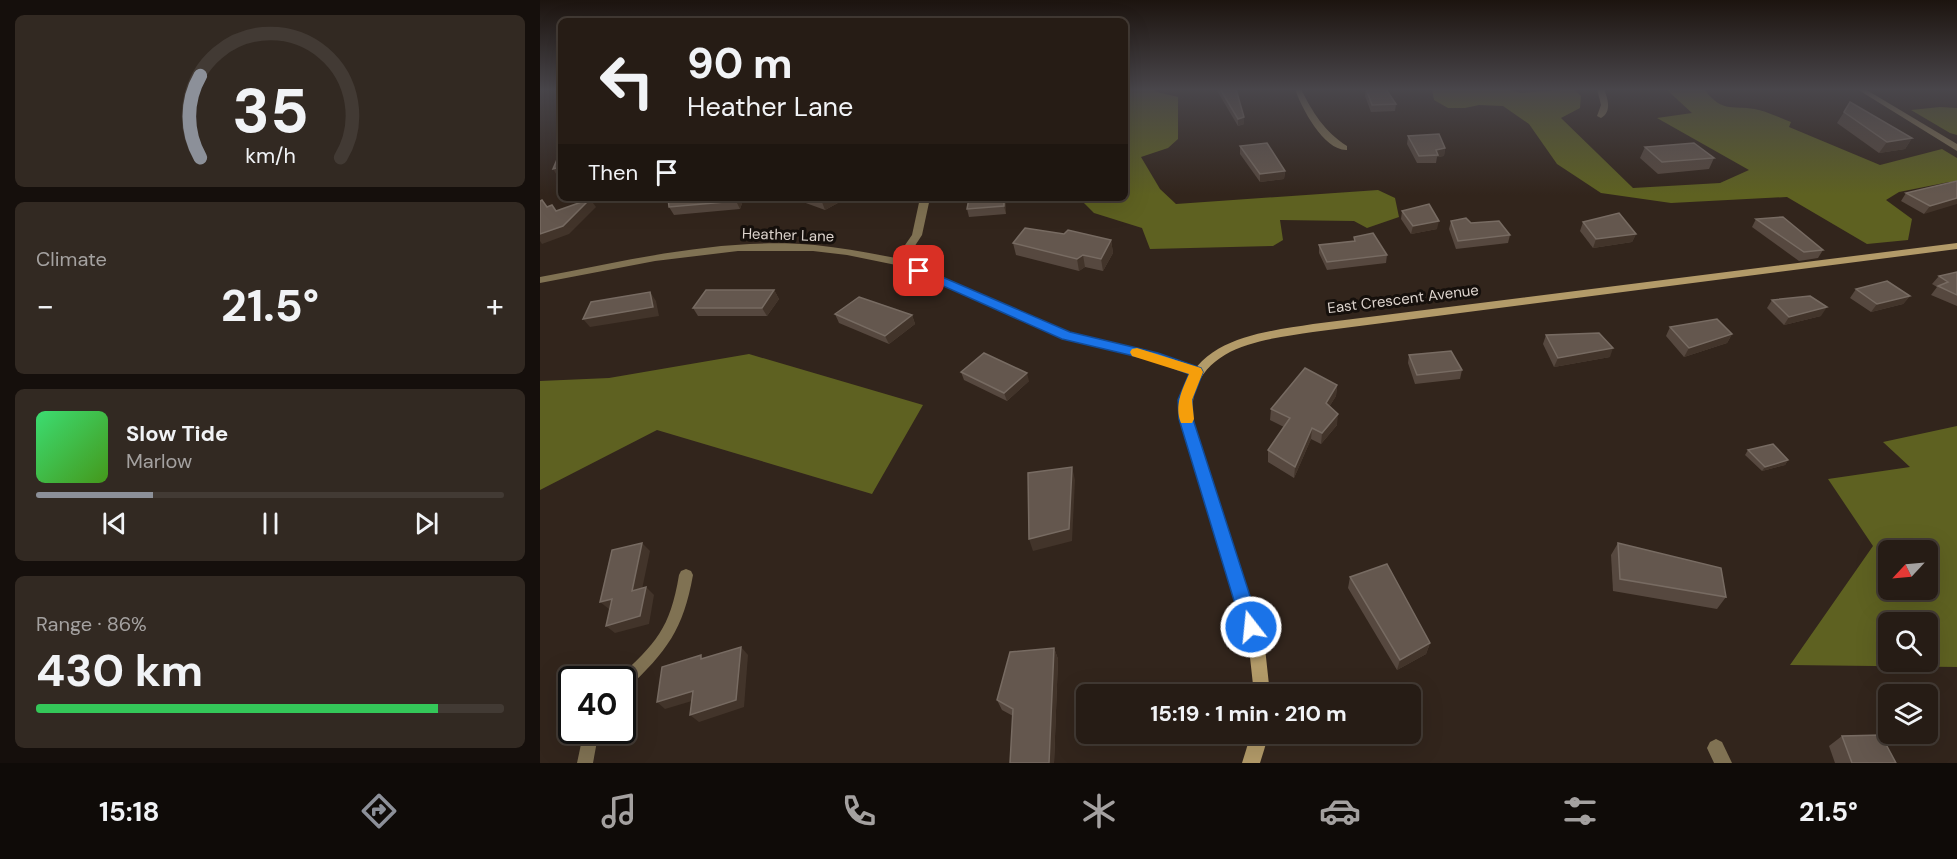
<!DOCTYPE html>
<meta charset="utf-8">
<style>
:root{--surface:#261c15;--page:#322922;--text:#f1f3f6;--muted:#a4a1a0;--line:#423a34;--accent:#8c9099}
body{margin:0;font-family:"DM Sans",sans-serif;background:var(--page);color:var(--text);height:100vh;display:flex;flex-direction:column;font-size:22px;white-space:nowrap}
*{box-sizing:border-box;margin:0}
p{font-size:20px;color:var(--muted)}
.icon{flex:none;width:33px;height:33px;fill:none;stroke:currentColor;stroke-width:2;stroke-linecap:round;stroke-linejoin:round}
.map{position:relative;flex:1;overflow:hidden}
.drawer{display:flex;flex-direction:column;gap:15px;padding:15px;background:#150f0c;width:540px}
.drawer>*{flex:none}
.banner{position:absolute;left:18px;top:18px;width:570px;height:183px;border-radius:9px;box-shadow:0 6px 24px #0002,0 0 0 2px var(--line);background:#261c15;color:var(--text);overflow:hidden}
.needle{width:39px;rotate:244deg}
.tools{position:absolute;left:1338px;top:540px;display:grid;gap:12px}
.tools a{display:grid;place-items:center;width:60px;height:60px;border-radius:9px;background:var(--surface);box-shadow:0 6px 24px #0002,0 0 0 2px var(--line);font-size:30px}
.speed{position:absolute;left:18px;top:666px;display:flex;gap:12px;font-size:30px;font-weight:700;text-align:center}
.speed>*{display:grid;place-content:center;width:78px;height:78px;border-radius:50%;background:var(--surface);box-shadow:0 6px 24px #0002,0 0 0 2px var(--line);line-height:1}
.speed .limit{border:3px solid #111;border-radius:9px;background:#fff;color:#111}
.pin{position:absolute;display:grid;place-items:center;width:51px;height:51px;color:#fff;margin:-26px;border-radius:12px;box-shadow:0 3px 9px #0006}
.me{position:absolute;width:66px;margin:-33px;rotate:344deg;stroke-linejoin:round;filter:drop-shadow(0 0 4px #0008)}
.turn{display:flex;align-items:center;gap:21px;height:126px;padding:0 30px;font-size:27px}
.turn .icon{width:78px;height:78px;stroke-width:2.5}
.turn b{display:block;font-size:42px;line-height:51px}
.then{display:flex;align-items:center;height:57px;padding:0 30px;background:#0003;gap:12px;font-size:22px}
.big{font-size:45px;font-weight:700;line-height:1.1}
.drawer .tile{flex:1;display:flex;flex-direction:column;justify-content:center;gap:9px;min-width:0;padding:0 21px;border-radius:9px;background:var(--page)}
.drawer .dial{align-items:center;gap:0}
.dial svg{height:156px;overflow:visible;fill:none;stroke:var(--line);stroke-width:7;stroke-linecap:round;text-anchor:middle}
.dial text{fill:var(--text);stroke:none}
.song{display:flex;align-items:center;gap:18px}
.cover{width:72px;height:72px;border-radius:9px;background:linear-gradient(135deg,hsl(140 70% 55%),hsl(100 70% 35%))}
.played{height:6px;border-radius:3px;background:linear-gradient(90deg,var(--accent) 25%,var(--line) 25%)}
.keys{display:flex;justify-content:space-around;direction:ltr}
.heat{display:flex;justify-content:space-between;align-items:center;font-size:33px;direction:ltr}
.charge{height:9px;border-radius:4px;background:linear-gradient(90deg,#34c759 86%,var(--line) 0)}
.trip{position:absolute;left:536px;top:684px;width:345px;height:60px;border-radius:9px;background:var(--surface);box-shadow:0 6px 24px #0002,0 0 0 2px var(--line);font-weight:700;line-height:60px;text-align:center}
.menu{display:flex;height:96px;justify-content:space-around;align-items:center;background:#0f0b08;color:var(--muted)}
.menu .icon{width:42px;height:42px}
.menu .current{color:var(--accent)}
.menu b{font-size:27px;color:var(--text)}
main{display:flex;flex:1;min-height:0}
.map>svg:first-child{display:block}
</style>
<main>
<section class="drawer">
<div class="tile dial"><svg viewBox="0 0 100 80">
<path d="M14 69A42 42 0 1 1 86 69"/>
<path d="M14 69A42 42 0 0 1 14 27" stroke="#8c9099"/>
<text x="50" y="56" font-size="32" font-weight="700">35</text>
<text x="50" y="72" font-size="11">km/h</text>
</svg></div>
<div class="tile"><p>Climate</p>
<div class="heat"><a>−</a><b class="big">21.5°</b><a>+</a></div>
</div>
<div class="tile">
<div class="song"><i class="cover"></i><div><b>Slow Tide</b><p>Marlow</p></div></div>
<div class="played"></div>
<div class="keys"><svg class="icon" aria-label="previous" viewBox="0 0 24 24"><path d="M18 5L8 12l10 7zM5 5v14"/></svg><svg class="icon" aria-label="pause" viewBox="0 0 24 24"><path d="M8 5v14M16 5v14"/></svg><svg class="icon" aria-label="next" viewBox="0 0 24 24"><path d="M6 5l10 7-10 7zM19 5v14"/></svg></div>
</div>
<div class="tile"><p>Range · 86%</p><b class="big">430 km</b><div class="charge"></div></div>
</section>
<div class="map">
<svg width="1417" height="763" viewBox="0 0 1417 763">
<rect width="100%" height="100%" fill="#32251c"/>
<g fill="#5e6121" fill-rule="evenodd">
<polygon points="585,89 614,89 617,92 638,97 638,139 628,148 601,157 620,189 636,204 838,190 855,198 859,217 827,228 814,221 740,220 743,240 733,246 610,249 602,228 554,213 539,198 585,198"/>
<path d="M892,89H967L981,93L1034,89L1041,96L1040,108L1021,118L1093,188L1180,183L1209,170L1117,118L1152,113L1126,89H1164C1183,115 1195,104 1219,110C1230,113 1241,118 1251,122L1249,127L1340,165L1402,149L1417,158V187L1409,182L1359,192L1346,200L1372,219L1368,240L1327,244L1247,197L1131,203L1061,193L1017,164L989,124L963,106L939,105L925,108H908L894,100Z"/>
<polygon points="1400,107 1417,108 1417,135 1410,133 1371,110"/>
<polygon points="209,354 383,405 332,494 117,430 0,490 0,381 69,378"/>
<path d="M1417,426V667L1250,665L1333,546L1288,479L1370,467L1343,442ZM1388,550V590H1348V550ZM1388,622V662H1348V622Z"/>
</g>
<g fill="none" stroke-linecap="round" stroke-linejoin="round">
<g fill="#807253" fill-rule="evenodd">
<path d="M146,569L151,571L153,575C143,630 127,651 87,689L82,691V680L77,679C116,643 130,629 139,575L141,571Z"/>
<polygon points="44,730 59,730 53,763 37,763"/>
</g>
<g fill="#807253" fill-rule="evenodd">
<path d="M755,89H761C773,113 784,131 807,146V150C784,151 761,107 755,89Z"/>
<path d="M1057,89H1064C1068,99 1072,112 1061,118L1057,116L1061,105Z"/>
<polygon points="1317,89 1325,89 1417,144 1417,151"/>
<path d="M380,198H390L382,235L365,261L530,333L618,353L661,369L663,372L661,375H653L615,360L523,339L356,265L307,255L273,251H198L115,261L0,283V277C90,260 183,237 275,245C303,248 329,253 356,258L372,235Z"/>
<polygon points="1176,739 1182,742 1192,763 1174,763 1167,748 1170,742"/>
</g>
<g fill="#b39b69" fill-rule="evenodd">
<path d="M1417,243V249L773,332C730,339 671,343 655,391C652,400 653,410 652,419L725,648L730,694H714L709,648L640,419C641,410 640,400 643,391C662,337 724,332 773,324Z"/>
<polygon points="711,734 729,734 720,763 702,763"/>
</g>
</g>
<g fill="#56483f">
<polygon points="676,89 696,89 704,124 698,126"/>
<polygon points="826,89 856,104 855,111 831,112 825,96"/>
<polygon points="1304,112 1372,138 1365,149 1339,153 1297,123"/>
<polygon points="868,136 905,148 904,156 897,157 896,163 877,163 867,144"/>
<polygon points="700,146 745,171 744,179 720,182 700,154"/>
<polygon points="1105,147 1174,158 1169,169 1118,174 1100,158"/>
<polygon points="1417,181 1384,214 1361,201 1366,193"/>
<polygon points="204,198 200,209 134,215 129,207"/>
<polygon points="262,198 307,198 285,210 263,202"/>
<polygon points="429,198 466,198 466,214 429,217 427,209"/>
<polygon points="862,211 897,229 871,234 861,219"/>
<polygon points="1216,219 1283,250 1278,258 1259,261 1212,227"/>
<polygon points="911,221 931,223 970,235 968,243 916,249 909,229"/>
<polygon points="1043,222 1096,234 1092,242 1053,248 1040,231"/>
<polygon points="524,234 571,240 573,253 563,271 545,267 539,271 476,255 473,243"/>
<polygon points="814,237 847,255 846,263 787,270 779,253 779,245 814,241"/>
<polygon points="1417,272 1417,306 1391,295 1397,287 1392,284 1399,276"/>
<polygon points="1316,289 1370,296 1363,304 1331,312 1310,298"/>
<polygon points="234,290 239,299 227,316 158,316 153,308"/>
<polygon points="1232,300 1281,316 1244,325 1227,308"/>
<polygon points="295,314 372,315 375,324 349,344 299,323"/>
<polygon points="1130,327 1192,334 1187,343 1144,357 1126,336"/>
<polygon points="1006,335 1070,357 1014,367 1003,344"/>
<polygon points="869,355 922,370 920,379 875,384 868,363"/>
<polygon points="421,372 489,381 467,401 424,380"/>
<polygon points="797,385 796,396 789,407 797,425 781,444 771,439 754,478 728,462 728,450 744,427 730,420 731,409"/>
<polygon points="1208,450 1248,460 1245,465 1222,471 1205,455"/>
<polygon points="1078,543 1186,597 1177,609 1073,591 1071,555"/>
<polygon points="810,577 890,643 886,654 857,670 808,588"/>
<polygon points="514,648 518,659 514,763 470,763 473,716 462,710 457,700"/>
<polygon points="1302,736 1356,763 1295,763 1289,746"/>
</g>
<g fill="#42342a">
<polygon points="704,117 704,124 698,126 698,119"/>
<polygon points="1372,138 1365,149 1339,153 1347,142"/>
<polygon points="905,148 904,156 897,157 898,155 896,150"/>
<polygon points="21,167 21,176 18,177 13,169"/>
<polygon points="745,171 744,179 720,182 720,174"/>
<polygon points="197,198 204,198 200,209 196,201"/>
<polygon points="289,198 307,198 285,210 282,202"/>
<polygon points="464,198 466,198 466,214 464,206"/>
<polygon points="1417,198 1417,204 1384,214 1390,206"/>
<polygon points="50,199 56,207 29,234 2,244 0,241 0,234"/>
<polygon points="899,221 897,229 871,234 873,226"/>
<polygon points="1096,234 1092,242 1053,248 1056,239"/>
<polygon points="571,240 573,253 563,271 561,259"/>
<polygon points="543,255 545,267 539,271 537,259"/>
<polygon points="234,290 239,299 227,316 222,308"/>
<polygon points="110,292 116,301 119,316 50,327 43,319"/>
<polygon points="1370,296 1363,304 1331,312 1337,304"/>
<polygon points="1287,307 1281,316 1244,325 1249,317"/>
<polygon points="372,315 375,324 349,344 345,336"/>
<polygon points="1192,334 1187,343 1144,357 1149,348"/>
<polygon points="1073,348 1070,357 1014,367 1018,358"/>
<polygon points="487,373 489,381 467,401 464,393"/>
<polygon points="797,385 796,396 784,415 786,403"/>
<polygon points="798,414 797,425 781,444 782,433"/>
<polygon points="772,428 771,439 754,478 755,467"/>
<polygon points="1248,460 1245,465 1222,471 1225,467"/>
<polygon points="532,467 535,480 532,541 493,551 489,539"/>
<polygon points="102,543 110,551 100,599 92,591"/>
<polygon points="106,587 114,595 109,624 75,633 66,626"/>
<polygon points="72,599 69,609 60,602"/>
<polygon points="890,643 886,654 857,670 860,660"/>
<polygon points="201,647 208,655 204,707 159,722 150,715"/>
<polygon points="514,648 518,659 514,763 509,763"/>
<polygon points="153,691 162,698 125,709 117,702"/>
</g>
<g fill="#64574e" stroke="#776b62" stroke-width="1.5">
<polygon points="680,89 696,89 704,117 698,119"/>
<polygon points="826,89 846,89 856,104 832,105"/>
<polygon points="1310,102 1372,138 1347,142 1304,112"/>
<polygon points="899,134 905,148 896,150 898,155 879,156 868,136"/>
<polygon points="727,143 745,171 720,174 700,146"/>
<polygon points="1154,143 1174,158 1122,162 1105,147"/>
<polygon points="21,150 21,167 13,169"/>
<polygon points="1417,181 1417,198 1390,206 1366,193"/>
<polygon points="128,198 197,198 196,201 129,207"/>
<polygon points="271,198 289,198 282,202"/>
<polygon points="429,198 464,198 464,206 427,209"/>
<polygon points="50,199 23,226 0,234 0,201 2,200 7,207 12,205 16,211"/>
<polygon points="889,204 899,221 873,226 862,211"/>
<polygon points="1079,213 1096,234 1056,239 1043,222"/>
<polygon points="1243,217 1283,250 1264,252 1216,219"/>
<polygon points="926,218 931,223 959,221 970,235 918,241 911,221"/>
<polygon points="485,228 524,234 528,230 571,240 561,259 543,255 537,259 473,243"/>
<polygon points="833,233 847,255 787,262 779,245 815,241 814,237"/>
<polygon points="1417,272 1417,295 1398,286 1408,282 1399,276"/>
<polygon points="1347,281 1370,296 1337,304 1316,289"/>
<polygon points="166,290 234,290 222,308 153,308"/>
<polygon points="110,292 113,307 43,319 51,302"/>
<polygon points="1270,296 1287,307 1249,317 1232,300"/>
<polygon points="319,297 372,315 345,336 295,314"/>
<polygon points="1177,319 1192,334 1149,348 1130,327"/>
<polygon points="1059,333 1073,348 1018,358 1006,335"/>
<polygon points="911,351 922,370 877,375 869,355"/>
<polygon points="444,353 487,373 464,393 421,372"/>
<polygon points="765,368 797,385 786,403 798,414 782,433 772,428 755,467 728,450 750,418 731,409"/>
<polygon points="1233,444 1248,460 1225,467 1208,450"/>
<polygon points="532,467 529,529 489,539 488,473"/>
<polygon points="102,543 92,591 106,587 100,616 66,626 72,599 60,602 72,550"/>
<polygon points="1078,543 1181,568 1186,597 1080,579"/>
<polygon points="847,564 890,643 860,660 810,577"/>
<polygon points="201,647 196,700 150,715 153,691 117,702 122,667 161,655 161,659"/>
<polygon points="514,648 509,763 470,763 473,709 457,700 470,652"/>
<polygon points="1341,735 1356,763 1312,763 1302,736"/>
</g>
<linearGradient id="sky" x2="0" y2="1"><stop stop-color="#1c140f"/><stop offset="0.46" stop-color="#49464b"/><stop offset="1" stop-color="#49464b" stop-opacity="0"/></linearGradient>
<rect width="1417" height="195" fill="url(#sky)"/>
<polygon fill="#1a73e8" stroke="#114b97" stroke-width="1.5" points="379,267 530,332 618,353 661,368 663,372 652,400 653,419 720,627 717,633 711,636 705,633 702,627 639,419 638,400 649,374 615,361 522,339 374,273 373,271"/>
<path fill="#f59e0b" d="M597,348L661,368L663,372L652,400L654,419L652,423H641C634,406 642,390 649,374L592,356L590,352L592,349Z"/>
<g text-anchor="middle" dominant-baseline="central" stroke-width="6" stroke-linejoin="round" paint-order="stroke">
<g font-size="15" fill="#dcd3cd" stroke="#16100c">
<text transform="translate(248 235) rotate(2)">Heather Lane</text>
<text transform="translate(863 299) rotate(-7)">East Crescent Avenue</text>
</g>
</g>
</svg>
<div class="tools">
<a><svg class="needle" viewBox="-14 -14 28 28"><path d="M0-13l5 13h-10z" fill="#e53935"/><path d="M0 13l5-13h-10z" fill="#a4a1a0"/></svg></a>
<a><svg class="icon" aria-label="search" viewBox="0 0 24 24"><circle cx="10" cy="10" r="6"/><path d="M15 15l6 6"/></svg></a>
<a><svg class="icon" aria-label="layers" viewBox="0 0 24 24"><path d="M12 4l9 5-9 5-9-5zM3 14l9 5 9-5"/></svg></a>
</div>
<div class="speed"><div class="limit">40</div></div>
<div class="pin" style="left:379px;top:271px;background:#d93025"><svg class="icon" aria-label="arrive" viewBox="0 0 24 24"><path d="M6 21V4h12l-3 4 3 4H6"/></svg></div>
<svg class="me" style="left:711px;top:627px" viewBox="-20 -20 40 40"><circle r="17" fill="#1a73e8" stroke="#fff" stroke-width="3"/><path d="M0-11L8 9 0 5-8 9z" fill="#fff"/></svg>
<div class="trip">15:19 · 1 min · 210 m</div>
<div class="banner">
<div class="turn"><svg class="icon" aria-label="left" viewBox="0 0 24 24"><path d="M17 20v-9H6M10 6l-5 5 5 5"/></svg><div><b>90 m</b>Heather Lane</div></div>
<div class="then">Then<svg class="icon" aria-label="arrive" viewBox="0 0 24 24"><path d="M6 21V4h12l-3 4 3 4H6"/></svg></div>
</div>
</div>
</main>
<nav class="menu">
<b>15:18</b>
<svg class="icon current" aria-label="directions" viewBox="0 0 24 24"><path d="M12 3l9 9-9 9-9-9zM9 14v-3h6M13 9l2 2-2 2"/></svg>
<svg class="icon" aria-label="music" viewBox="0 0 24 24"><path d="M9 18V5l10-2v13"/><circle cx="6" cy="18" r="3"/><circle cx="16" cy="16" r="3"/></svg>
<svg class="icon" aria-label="phone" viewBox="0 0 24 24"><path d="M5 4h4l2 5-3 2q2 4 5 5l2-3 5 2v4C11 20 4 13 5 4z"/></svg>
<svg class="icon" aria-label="climate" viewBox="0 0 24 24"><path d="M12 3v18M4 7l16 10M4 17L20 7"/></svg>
<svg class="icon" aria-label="car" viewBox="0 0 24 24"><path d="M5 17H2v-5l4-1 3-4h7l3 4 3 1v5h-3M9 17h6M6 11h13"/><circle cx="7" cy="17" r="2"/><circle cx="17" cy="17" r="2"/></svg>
<svg class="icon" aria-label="filters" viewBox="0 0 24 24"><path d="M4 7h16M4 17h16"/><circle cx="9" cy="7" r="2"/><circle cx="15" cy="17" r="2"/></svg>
<b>21.5°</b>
</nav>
